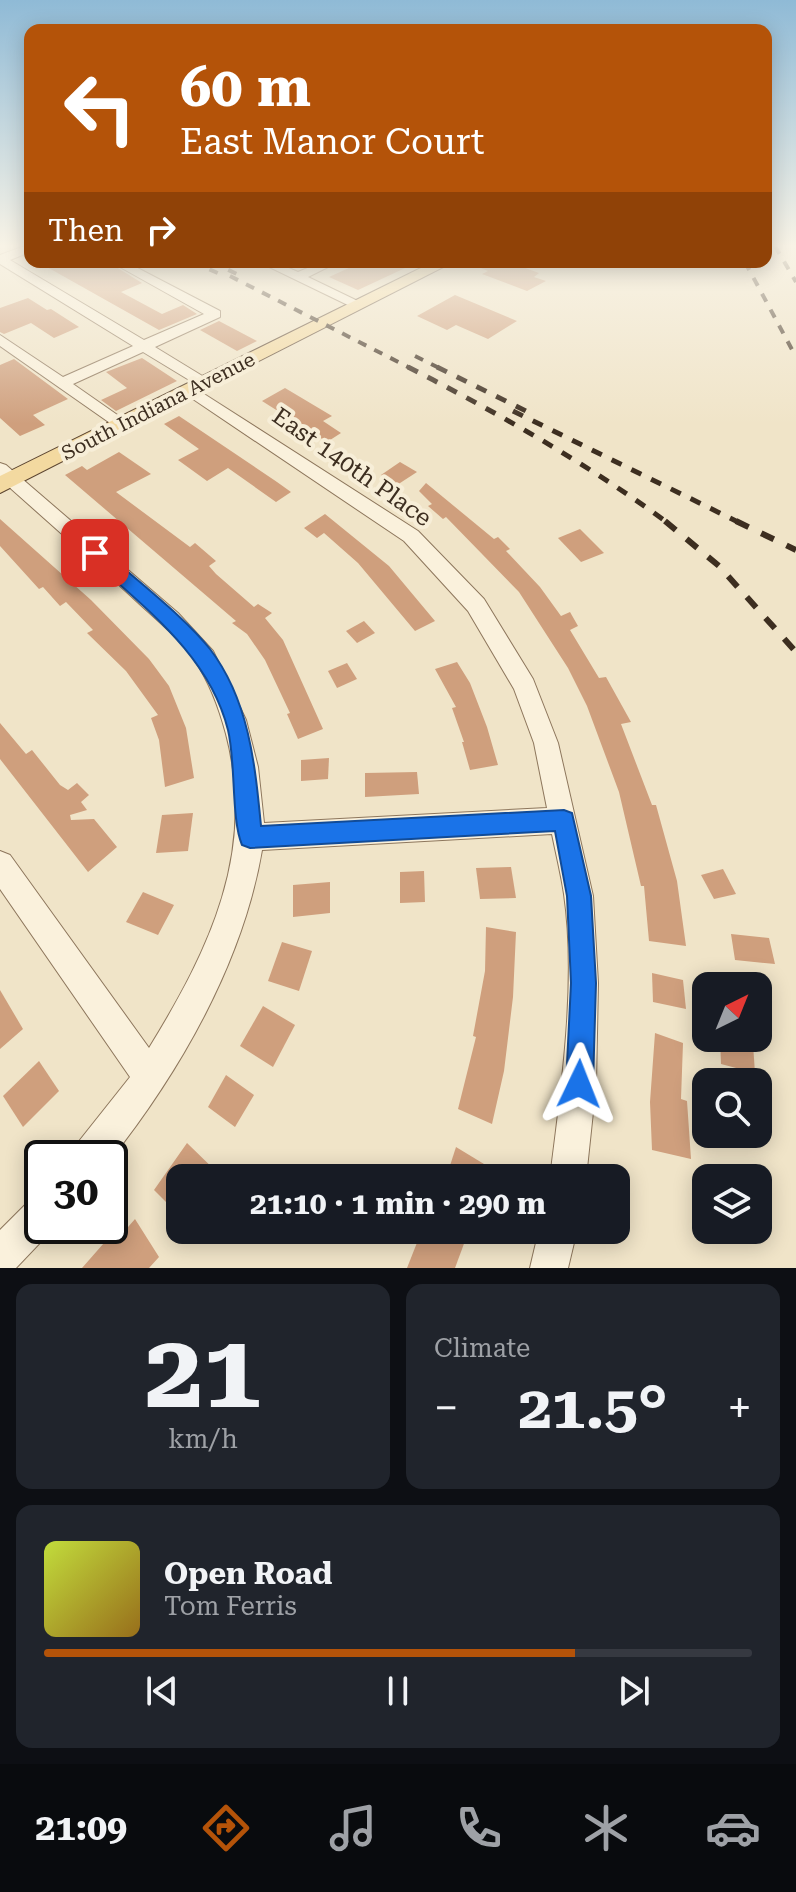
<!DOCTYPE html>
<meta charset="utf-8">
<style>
:root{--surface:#171b24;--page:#20242c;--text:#f1f3f6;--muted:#9ea1a6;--line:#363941;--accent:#b45309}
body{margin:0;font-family:"Roboto Serif",serif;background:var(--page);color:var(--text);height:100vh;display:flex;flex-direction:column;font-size:30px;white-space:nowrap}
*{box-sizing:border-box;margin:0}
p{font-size:26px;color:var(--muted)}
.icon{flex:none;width:44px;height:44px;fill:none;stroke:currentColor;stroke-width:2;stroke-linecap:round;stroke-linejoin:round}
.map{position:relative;height:1268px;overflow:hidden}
.drawer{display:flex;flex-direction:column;gap:16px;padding:16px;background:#0d0f14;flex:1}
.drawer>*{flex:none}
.top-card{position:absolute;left:24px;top:24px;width:748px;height:244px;border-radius:16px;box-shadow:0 4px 20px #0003;background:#b45309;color:#fff;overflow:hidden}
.needle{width:52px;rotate:43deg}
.buttons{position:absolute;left:692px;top:972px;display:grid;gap:16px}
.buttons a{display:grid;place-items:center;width:80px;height:80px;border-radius:16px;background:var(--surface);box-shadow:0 4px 20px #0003;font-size:40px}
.speed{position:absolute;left:24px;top:1140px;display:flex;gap:16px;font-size:40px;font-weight:700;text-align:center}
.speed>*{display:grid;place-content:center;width:104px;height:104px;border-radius:50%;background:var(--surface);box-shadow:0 4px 20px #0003;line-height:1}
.speed .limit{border:4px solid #111;border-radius:12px;background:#fff;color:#111}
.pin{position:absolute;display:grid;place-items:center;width:68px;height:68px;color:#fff;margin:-34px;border-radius:16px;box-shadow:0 4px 12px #0006}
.me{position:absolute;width:88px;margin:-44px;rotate:2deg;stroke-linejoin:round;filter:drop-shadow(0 0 6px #0008)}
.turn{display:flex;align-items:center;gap:28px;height:168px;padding:0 24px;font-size:36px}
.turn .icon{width:104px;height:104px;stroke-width:2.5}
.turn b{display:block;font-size:56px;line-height:68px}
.then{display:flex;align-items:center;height:76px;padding:0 24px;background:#0003;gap:16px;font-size:30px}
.big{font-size:60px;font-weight:700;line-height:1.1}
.drawer .tile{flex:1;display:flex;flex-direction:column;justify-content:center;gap:12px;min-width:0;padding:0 28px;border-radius:16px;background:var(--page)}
.drawer .dial{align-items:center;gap:0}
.dial b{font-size:104px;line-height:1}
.song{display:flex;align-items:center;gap:24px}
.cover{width:96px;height:96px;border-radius:12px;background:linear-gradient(135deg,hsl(70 70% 55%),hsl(40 70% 35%))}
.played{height:8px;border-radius:4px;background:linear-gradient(90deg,var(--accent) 75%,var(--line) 75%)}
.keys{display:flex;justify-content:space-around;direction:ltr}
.heat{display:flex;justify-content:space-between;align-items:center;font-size:44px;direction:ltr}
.drawer .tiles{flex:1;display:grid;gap:16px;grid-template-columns:1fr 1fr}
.tile:last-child{grid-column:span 2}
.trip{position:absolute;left:166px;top:1164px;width:464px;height:80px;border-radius:16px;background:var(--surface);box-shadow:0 4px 20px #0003;font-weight:700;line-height:80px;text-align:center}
.tabs{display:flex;height:128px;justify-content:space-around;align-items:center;background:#090b0e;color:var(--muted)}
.tabs .icon{width:56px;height:56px}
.tabs .active{color:var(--accent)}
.tabs b{font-size:36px;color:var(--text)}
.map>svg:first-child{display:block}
</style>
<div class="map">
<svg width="796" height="1268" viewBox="0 0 796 1268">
<rect width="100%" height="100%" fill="#f0e4c8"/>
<g fill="#cf9f7d">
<polygon points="38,262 108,262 142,283 121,292 162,314 183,305 197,314 159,330"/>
<polygon points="362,262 418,262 358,290 329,277"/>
<polygon points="509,262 539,273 534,277 546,281 527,291 482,274 488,271 468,263"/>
<polygon points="455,295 517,321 488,339 456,325 447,330 417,316"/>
<polygon points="28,298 47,310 51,309 79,327 54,338 31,323 4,334 0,332 0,308"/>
<polygon points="219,321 257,341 237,351 200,330"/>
<polygon points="142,358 177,381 116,411 101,400 127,388 106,372"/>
<polygon points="14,359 68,399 33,415 45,425 20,436 0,418 0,365"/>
<polygon points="285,388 332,416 323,421 341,433 327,442 262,401"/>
<polygon points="179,416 277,482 291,492 276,502 228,468 207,481 178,460 199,449 164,424"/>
<polygon points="119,452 151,474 116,492 190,547 195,543 216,561 209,566 216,574 254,607 258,604 272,613 265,618 283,640 323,729 298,739 287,714 290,713 265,660 247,634 232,623 236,621 65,475 82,466 87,470"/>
<polygon points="400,462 417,472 397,485 381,475"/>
<polygon points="426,483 494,539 498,537 510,549 506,551 540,587 561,616 570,612 578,626 570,630 599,678 606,677 631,722 621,724 652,805 656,805 677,881 686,946 649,941 644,886 641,886 619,792 587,706 568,668 519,592 446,517 443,519 428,506 432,504 419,491"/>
<polygon points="325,514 389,566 435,621 415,631 358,563 324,533 317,538 304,528"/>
<polygon points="0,519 91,600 149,659 169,686 186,728 194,778 165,787 159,740 151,718 158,715 126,671 87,633 93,630 66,602 60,606 43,587 39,589 0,546"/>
<polygon points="580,529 604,553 581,562 558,538"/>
<polygon points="364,621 375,633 357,643 346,631"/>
<polygon points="457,662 470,683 487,727 498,765 470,770 462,742 464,742 452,708 456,707 435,669"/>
<polygon points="347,663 357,679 337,688 328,671"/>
<polygon points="0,723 26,754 32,750 60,785 68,790 77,783 89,795 81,802 87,810 70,815 71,820 94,819 117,847 88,872 0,759"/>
<polygon points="329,758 328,779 301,781 301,760"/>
<polygon points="417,772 419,794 365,797 365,773"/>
<polygon points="193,813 188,851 156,853 162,815"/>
<polygon points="511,867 516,898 480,899 476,868"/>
<polygon points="723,869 736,894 714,899 701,875"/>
<polygon points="424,871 425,902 400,903 400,872"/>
<polygon points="330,882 330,913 293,917 293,885"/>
<polygon points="143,892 174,905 158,935 126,922"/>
<polygon points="486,927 516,932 513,997 504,1071 492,1124 458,1109 476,1037 473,1036 485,971"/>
<polygon points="731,934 769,938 775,964 735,960"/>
<polygon points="282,942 312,951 299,991 268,981"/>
<polygon points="652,973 683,980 686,1009 653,1002"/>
<polygon points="0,990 23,1029 0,1049"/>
<polygon points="263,1006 295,1025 273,1067 240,1046"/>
<polygon points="655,1033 683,1043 681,1099 687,1101 691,1159 652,1150 650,1102"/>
<polygon points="720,1038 753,1044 755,1073 721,1064"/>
<polygon points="39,1061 59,1091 23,1127 3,1096"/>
<polygon points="226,1075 254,1095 235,1127 208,1107"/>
<polygon points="187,1143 223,1178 180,1178 180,1216 154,1190"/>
<polygon points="456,1147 484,1164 480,1178 446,1178"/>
<polygon points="135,1219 159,1257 149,1268 82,1268 111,1235 115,1242"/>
<polygon points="422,1230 450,1230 465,1241 455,1268 407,1268"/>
</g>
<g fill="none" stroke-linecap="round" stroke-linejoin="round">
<defs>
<g id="minor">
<polygon points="24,246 30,246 30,252 10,260 144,340 204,314 111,262 126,262 220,311 220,317 155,347 209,380 209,386 199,386 143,352 73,384 126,421 128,425 120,430 0,346 0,335 63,377 133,346 0,264 0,255"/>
<polygon points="259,262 275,262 298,272 322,262 338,262 308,277 366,305 354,308"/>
<path d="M190,385L418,531L484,599L533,679L558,743L593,896L598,983L596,1084L586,1178H550C561,1090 577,982 564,894C561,874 556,854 552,834L262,850C243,962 180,1072 110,1160L71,1158L76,1145L130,1077L0,889V851L10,855L149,1048C210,949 257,851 226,734C219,708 210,683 195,661C178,636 153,617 131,596C88,557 44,518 0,479V463L6,465L178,613L213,651L246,720L258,767L264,823L547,808L534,743L514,689L468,611L404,541L184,393L182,390Z"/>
<polygon points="42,1196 42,1226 55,1227 16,1268 0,1268 0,1230 29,1201"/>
<polygon points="539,1230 577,1230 568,1268 530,1268"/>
</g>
<polygon id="major" points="433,262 453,262 0,493 0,476"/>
</defs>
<use href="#minor" stroke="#8d765c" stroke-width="2"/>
<use href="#major" stroke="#5b4430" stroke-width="2"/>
<use href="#minor" fill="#faf1dc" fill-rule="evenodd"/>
<use href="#major" fill="#f3d9a0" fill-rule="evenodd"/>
<g stroke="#3d2e20" stroke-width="4" stroke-dasharray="9 9" stroke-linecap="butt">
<polyline points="775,246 796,282"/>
<polyline points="193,262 220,274"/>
<polyline points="212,262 241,276"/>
<polyline points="745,262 796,357"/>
<polyline points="230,276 412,369"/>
<polyline points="415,356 441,369"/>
</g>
<g stroke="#3d2e20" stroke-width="5" stroke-dasharray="11 11" stroke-linecap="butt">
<path d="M408,367C498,413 586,463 668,523"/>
<polyline points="437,367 526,411"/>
<polyline points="513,411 740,523"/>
</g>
<g stroke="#3d2e20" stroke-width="6" stroke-dasharray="14 14" stroke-linecap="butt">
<polyline points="665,521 719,566 796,652"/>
<polyline points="736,521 796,550"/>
</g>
</g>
<linearGradient id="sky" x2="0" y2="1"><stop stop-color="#8fbad6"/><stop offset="0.58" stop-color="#f8f3e6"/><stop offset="1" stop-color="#f8f3e6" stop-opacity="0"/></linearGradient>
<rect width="796" height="424" fill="url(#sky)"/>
<path fill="#1a73e8" stroke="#114b97" stroke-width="2" d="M95,547L101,548C134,579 183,615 210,649C249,700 255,764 261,826L564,810L572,813L591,896L596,983L593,1084L589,1094L579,1098L570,1094L566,1084L571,983L567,896L555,831L250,848L242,845C231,819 236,763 228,730C209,654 144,608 89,557L87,553Z"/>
<g text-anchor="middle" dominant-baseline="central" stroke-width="8" stroke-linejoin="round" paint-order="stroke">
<g font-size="20" fill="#3d2e20" stroke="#f7eed8">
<text transform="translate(158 406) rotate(-27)">South Indiana Avenue</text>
</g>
<g font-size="24" fill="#3d2e20" stroke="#f7eed8">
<text transform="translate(352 467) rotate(35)">East 140th Place</text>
</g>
</g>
</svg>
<div class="buttons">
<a><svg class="needle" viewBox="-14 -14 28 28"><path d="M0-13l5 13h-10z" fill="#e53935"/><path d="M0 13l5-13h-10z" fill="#9ea1a6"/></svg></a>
<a><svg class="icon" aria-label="search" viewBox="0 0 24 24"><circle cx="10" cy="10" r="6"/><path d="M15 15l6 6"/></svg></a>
<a><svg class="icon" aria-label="layers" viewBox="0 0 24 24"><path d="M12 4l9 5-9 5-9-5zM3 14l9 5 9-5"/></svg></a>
</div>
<div class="speed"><div class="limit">30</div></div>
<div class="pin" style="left:95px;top:553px;background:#d93025"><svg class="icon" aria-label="arrive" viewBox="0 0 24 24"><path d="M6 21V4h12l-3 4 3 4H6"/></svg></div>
<svg class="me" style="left:579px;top:1084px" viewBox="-20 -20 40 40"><path d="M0-17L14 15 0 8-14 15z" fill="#1a73e8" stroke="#fff" stroke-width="4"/></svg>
<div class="trip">21:10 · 1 min · 290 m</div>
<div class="top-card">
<div class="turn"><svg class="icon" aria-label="left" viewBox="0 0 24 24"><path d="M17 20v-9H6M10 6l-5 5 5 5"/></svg><div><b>60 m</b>East Manor Court</div></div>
<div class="then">Then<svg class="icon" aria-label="right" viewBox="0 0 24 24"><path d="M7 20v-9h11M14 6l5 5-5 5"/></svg></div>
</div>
</div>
<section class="drawer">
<div class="tiles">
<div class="tile dial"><b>21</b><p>km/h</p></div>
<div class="tile"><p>Climate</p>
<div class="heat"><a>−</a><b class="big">21.5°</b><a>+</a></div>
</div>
<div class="tile">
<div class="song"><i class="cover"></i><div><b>Open Road</b><p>Tom Ferris</p></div></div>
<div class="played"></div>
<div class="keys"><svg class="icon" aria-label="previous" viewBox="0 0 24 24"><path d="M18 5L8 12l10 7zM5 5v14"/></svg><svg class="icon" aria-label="pause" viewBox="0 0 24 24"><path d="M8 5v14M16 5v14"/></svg><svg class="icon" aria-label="next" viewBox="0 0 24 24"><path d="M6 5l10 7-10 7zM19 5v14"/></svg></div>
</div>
</div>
</section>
<nav class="tabs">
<b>21:09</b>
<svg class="icon active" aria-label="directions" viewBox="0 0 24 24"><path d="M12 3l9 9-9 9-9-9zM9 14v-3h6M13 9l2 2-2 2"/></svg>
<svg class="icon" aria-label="music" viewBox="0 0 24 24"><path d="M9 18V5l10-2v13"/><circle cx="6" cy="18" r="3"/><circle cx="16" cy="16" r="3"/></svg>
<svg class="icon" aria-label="phone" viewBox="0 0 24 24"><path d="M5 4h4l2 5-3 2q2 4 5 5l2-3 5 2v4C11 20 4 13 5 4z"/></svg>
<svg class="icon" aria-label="climate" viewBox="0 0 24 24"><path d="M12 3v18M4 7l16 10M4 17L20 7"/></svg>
<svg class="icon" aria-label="car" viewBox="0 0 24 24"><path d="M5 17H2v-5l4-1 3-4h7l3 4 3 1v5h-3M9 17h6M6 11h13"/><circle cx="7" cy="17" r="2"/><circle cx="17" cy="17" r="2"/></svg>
</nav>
